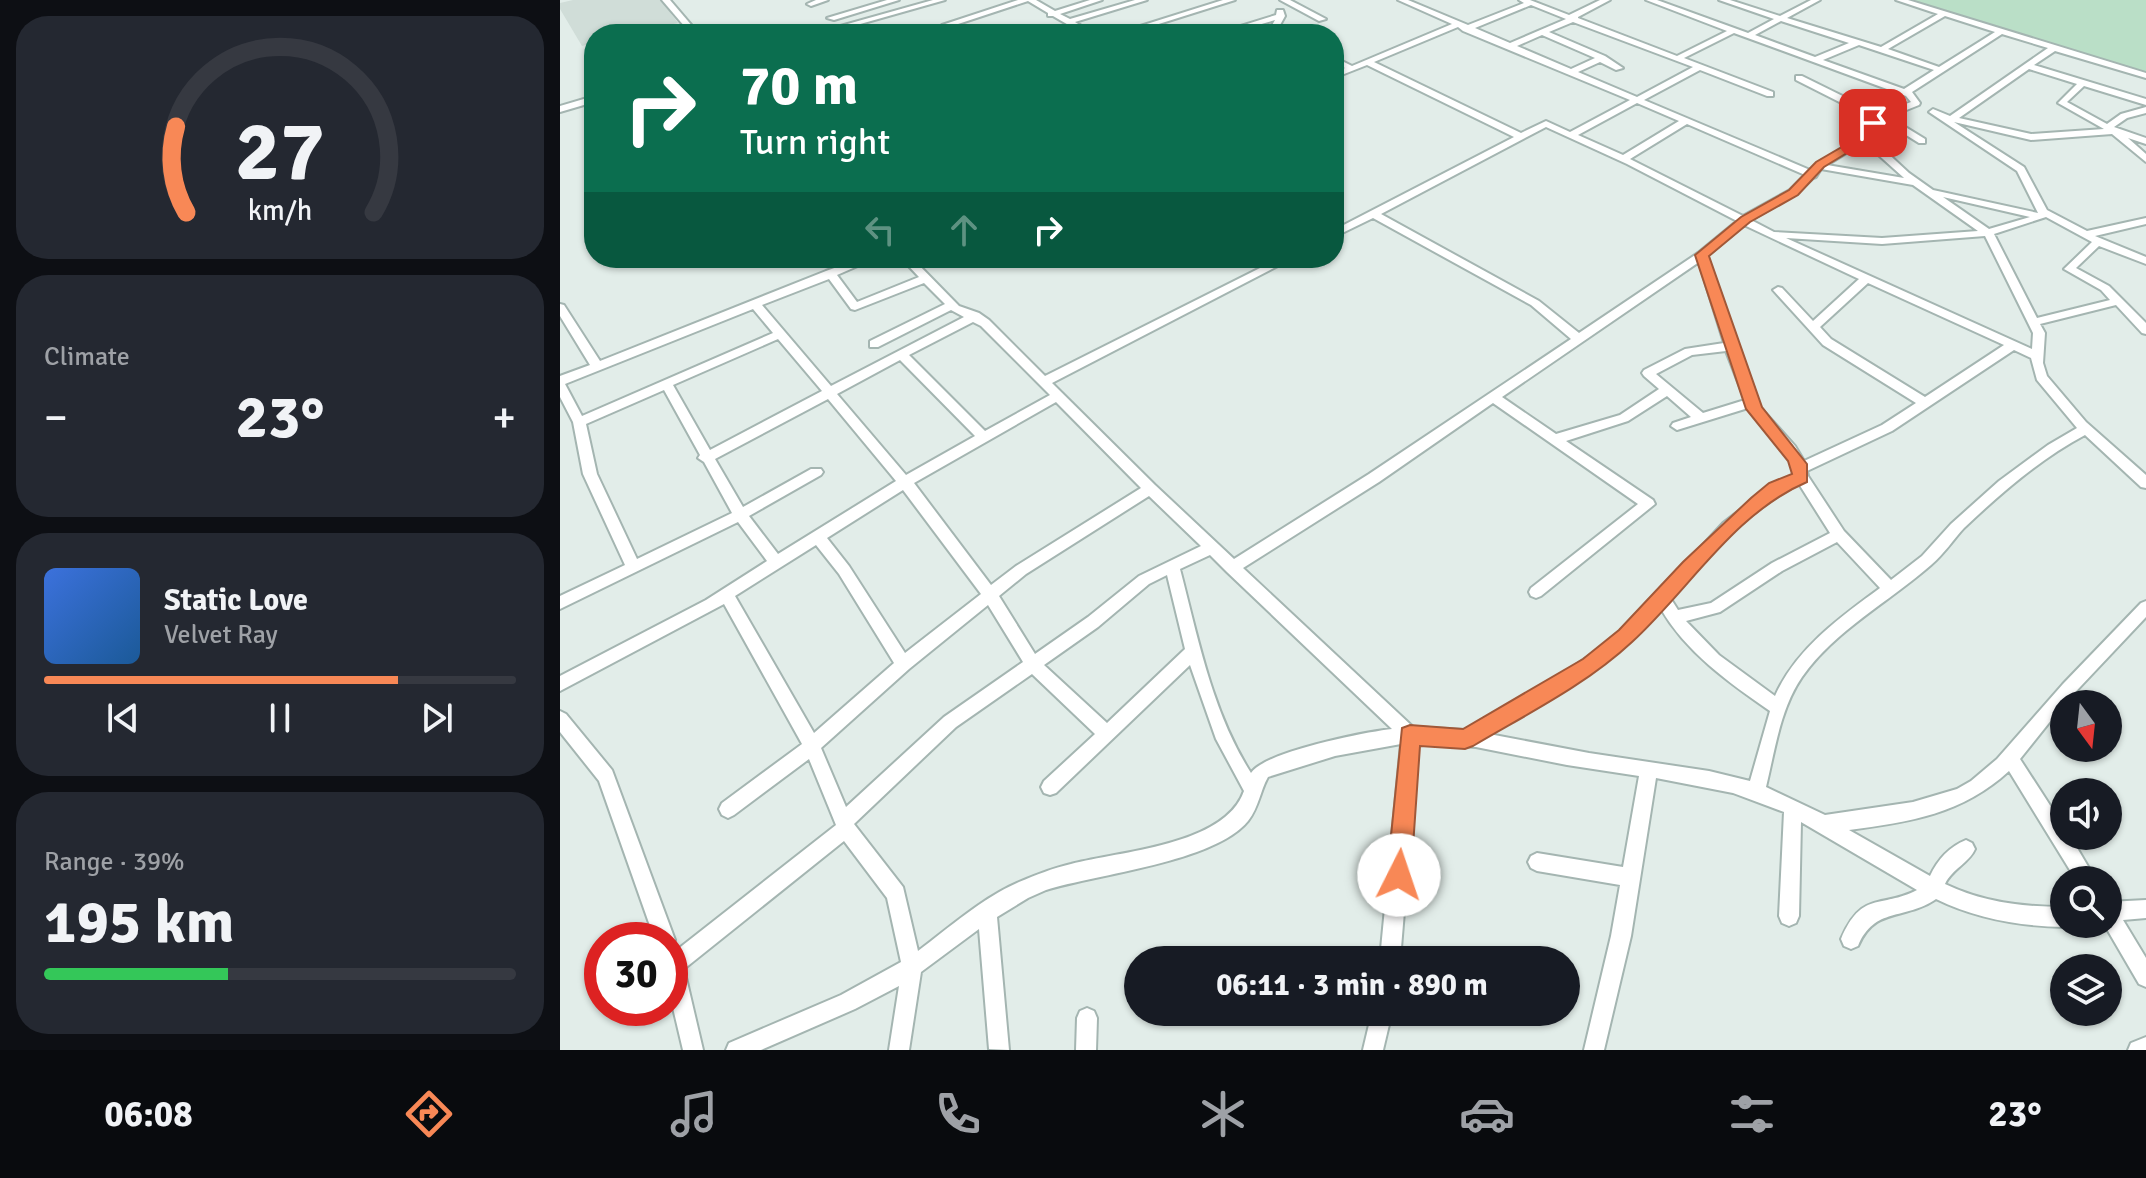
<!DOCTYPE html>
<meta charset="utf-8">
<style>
:root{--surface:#171b24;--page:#242831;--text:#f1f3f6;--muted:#9ea1a6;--line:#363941;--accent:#f88856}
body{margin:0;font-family:Signika,sans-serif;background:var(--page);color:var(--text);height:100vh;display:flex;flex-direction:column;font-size:30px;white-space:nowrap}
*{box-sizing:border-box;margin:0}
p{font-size:26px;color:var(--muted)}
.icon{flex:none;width:44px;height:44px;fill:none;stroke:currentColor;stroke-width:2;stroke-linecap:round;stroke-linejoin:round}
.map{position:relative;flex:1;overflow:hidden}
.sheet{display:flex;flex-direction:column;gap:16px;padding:16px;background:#0d0f14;width:560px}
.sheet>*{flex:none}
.top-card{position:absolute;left:24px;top:24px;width:760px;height:244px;border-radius:32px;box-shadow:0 2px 6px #0004;background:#0b6e4f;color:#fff;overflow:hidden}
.needle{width:52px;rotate:165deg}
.controls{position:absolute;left:1490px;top:690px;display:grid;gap:16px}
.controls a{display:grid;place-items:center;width:72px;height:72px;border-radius:50%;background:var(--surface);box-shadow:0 2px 6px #0004;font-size:40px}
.speed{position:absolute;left:24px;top:922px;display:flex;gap:16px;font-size:40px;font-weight:700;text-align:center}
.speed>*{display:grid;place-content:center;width:104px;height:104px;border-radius:50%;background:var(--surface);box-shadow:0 2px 6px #0004;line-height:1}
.speed .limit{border:12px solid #d22;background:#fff;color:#111}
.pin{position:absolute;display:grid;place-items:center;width:68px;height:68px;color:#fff;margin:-34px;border-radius:16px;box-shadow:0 4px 12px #0006}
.me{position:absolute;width:88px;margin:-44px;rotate:4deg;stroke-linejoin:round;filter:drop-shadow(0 0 6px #0008)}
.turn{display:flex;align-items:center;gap:28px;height:168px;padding:0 24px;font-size:36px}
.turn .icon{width:104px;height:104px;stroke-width:2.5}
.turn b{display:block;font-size:56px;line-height:68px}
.lanes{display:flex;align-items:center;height:76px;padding:0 24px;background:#0003;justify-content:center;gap:40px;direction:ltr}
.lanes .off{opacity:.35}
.big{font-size:60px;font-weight:800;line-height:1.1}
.sheet .widget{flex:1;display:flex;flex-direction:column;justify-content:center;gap:12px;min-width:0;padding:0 28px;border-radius:32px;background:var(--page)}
.sheet .dial{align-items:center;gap:0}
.dial svg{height:208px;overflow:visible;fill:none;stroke:var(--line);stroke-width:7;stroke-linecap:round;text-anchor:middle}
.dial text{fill:var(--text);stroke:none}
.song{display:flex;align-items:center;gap:24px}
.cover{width:96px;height:96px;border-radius:12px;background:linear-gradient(135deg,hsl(220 70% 55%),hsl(210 70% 35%))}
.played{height:8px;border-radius:4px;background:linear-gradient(90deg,var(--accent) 75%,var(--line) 75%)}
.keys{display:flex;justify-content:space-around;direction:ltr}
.heat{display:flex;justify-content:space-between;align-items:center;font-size:44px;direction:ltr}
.charge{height:12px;border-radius:6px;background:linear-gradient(90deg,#34c759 39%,var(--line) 0)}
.trip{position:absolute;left:564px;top:946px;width:456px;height:80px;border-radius:40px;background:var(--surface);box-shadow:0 2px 6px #0004;font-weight:800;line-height:80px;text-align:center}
.tab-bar{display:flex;height:128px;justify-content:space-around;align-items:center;background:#090b0e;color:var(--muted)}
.tab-bar .icon{width:56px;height:56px}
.tab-bar .selected{color:var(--accent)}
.tab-bar b{font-size:36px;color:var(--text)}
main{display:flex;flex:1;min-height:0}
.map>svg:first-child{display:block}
</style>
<main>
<section class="sheet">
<div class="widget dial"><svg viewBox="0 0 100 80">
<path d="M14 69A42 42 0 1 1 86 69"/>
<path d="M14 69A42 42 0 0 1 10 36" stroke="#f88856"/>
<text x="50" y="56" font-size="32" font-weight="700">27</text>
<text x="50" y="72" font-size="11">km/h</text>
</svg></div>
<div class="widget"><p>Climate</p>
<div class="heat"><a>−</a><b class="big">23°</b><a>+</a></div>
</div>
<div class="widget">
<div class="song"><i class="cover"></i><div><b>Static Love</b><p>Velvet Ray</p></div></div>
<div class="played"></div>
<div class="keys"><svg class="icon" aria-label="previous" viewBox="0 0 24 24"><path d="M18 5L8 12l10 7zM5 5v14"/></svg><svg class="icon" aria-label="pause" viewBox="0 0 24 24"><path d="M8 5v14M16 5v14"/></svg><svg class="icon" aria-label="next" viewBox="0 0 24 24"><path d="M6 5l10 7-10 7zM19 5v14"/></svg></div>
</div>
<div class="widget"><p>Range · 39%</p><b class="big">195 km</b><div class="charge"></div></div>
</section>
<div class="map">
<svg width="1586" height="1050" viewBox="0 0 1586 1050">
<rect width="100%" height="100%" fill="#e2ede9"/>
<polygon fill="#d0ddd8" points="13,0 101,0 118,23 71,34 34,34 34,43 22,46 0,9 0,3"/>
<polygon fill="#badfc7" points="1346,0 1586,0 1586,74"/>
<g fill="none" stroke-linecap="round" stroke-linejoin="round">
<defs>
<g id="minor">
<polygon points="102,0 110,0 139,34 131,34"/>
<polygon points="256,0 268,0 251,6 247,4"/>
<polygon points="327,0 339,0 274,20 267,18"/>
<polygon points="373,0 385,0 265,34 252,34"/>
<polygon points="458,0 476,0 495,11 530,0 542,0 500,14 510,19 575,0 587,0 515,22 534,34 524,34 493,16 488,16 488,13 468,1 389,27 382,25"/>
<polygon points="663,0 675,0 567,34 555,34"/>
<polygon points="720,0 730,0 766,19 759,21"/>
<path d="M838,0H848L908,25L964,3L959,0H970L1009,15L1040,0H1050L1018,17V18L1117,56L1167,31L1086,0H1097L1188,33L1214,19L1159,0H1170L1220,16L1251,0H1260L1227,18L1321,47L1378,14L1336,0H1348L1586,73V78L1495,51L1474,65L1586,99V105L1524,86L1507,102L1547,124L1561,114L1586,107V113L1567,118L1554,127L1586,138V144L1568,138L1586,154V162L1552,134L1471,140L1394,122L1464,167L1487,210L1527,231L1586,218V224L1535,236L1586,257V264L1539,246L1516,268L1549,286L1586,323V334L1582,333L1556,305L1480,324L1485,333L1483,363L1487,376L1526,422L1586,475V488L1581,487L1525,435C1480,459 1441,493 1404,528C1393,540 1384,554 1371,565C1329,602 1275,630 1242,677C1220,709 1215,750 1206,787L1265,815L1353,802L1397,789L1411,781L1437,759L1503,684L1581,603L1586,601V617L1504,704L1460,759L1504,827V836H1510L1536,880H1516L1449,771C1402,814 1350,822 1289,830L1370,876C1378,859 1389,847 1406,840L1412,843L1415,849C1409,863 1392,869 1385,884C1423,902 1462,907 1504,907V924H1510L1504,927C1459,926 1417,919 1376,899C1344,921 1315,906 1298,946L1291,949L1284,946L1281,939C1302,890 1320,909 1357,890L1241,822L1239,916L1236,923L1229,926L1222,923L1219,916L1224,812L1173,793L1096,778L1071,936L1044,1050H1024L1051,936L1060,885L977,871L971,868L968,862L971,856L977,853L1063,867L1079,776L1007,765L916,747L858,743L840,960H802L805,953L821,949L841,744L775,756L708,777C700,791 699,807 688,821C655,862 537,874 486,890L468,898L437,917L449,1050L429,1049L419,929L361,972L349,1050H329L339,986L295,1009L201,1050H166L169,1043L281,995L341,962L327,898L284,841L124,969L143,1050H123L110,995V940H95L39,781L0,732V711L6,714L52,770L115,940L113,944L118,949L276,825L249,759L174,815L168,818L162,815L159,809L162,803L242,744L164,604L0,691V676L146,600L207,561L178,522L0,609V596L65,565L23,474L13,422L0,397V376L30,365L0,316V304L4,305L40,361L266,271L302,258H316L277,275L297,302L359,277L341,258H352L399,306L419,313L429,320L485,376L720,258H733L492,383L595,485L674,559L809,474L1011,339L971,305L813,218L774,237V230L954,137L807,65L774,78V73L785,68L774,62V57L792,66L892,24ZM971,5L1006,19L950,43L915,28ZM1385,16L1435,32L1379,67L1328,49ZM1221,21L1289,43L1255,57L1195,35ZM1013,22L1133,67L1077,97L1018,72L1040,62L1056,70L1063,68L1045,56L989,32ZM898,27L903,31L1070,100L1010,132L986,121L961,133L814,62ZM1174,33L1346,96L1351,102L1319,114L1242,76H1236V80L1313,119C1306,125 1302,133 1296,139C1283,152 1263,157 1250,170L1084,100L1140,70L1207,96H1213V92L1124,58ZM1442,34L1488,48L1390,116L1373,109L1369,112L1457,171L1478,213L1373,190L1349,173L1308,135L1322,120L1359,143H1365V139L1329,117L1359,105L1360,103L1352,92ZM982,35L1035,58L1011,69L957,46ZM1299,45L1374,70L1344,89L1263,60ZM1469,69L1517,84L1498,103L1544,129L1471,134L1399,118ZM1077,103L1119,121L1063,155L1018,135ZM1127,124L1245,175L1230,190L1183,216L1070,159ZM986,127L1067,164L1177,221L1138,253L1019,333L979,301L821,214ZM1304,142L1343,177L1344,178L1267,165ZM1261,169L1353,185L1418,231L1322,238L1214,232L1191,220L1236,194L1253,178L1256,177ZM1383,197L1470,217L1429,229ZM1486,217L1532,242L1504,269L1541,290L1550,300L1477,318L1434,234ZM1184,225L1299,279L1253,321L1222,288L1218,287L1213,290L1263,345L1356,403L1322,425L1244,461L1235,446L1200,407L1178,352L1179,346L1175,343L1147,256ZM1425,236L1473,333L1472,349L1226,238L1322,244ZM1139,262L1164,343L1125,349L1084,370L1082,373L1084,376L1099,389L1060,415L996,434L942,397ZM269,279L291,309L295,310L364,283L385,304L310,341V347H318L391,310L404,317L271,386L202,305ZM1308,283L1444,345L1365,397L1271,339L1260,327ZM193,309L213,333L22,416L5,384ZM413,322L421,326L490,395L425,431L349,355ZM218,339L262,391L150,450L113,385ZM1454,350L1471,358L1477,380L1517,428L1488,445L1439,481L1391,524L1362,556L1331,580L1284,531L1248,476L1247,471L1332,431ZM1166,351L1185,400L1143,413L1096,374L1132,355ZM340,360L415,436L346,475L277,394ZM104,390L140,455L138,458L144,462L172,513L77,559L37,474L26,424ZM1107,396L1131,417L1113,423L1111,426L1117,430L1188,408C1201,430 1232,448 1234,475L1210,487L1163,523L1081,612L1042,647L1003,674L905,730L853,727L683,568L819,482L933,403L1078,504L971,588L969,592L971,596L976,598L981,596L1095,504L1093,500L1006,441L1068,421ZM268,399L336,481L218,554L189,516L261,475L263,472L261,469H251L183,507L155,459ZM496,402L581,488L456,566L431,585L354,483ZM1239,484L1270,533L1212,563L1151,603L1118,610L1111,599C1149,555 1186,511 1239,484ZM343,490L421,594L345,653L289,566L267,538ZM589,496L641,546L579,576L528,617L475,654L439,596L466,574ZM1277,542L1320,588C1279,618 1236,649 1215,696L1159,655L1126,621L1160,612L1222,571ZM256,545L279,574L334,663L254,733L175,596ZM650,555L667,572L832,729C805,732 704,752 691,773C652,712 638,638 620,569ZM607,575L625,649L547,723L484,665L538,627L589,584ZM428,605L463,662L384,717L286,807L261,748L349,669ZM1101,609C1126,652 1168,682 1210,711L1190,781L1149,771L1029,753L929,734C992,698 1052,664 1101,609ZM630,665L656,739L684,791C665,846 559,851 511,864C493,868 476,875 459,882C422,898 390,927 358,951L343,887L294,824L396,727L472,674L535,734L484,781L481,787L484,793L490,795L496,793Z"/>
<polygon points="717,10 723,10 725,16 715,34 707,34 715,20 667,34 655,34 716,15"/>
<polygon points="34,96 34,102 0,112 0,106"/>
<polygon points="1586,900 1586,918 1563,920 1586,958 1586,987 1579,984 1544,924 1548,924 1548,902"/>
<polygon points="527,1008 534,1011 537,1018 536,1050 516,1050 517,1018 520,1011"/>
<polygon points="812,1012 832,1012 823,1050 803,1050"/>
<polygon points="1586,1037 1586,1050 1568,1050 1571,1043"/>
</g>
</defs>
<use href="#minor" stroke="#a4b5b1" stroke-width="4"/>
<use href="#minor" fill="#fff" fill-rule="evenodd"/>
</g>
<path fill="#f88856" stroke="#a15838" stroke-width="2" d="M1309,120L1319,123L1305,142L1264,167L1238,195L1190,222L1149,256L1202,407L1247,464V482C1174,513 1129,590 1072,642C1026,685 967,714 913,746L905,749L860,746L851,875L847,884L839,887L830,884L827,875L842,728L850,725L903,729L1023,659L1059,630L1123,562L1191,498L1209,483L1232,474L1228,461L1186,409L1135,255L1181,217L1229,190L1256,162L1297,138Z"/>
</svg>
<div class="controls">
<a><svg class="needle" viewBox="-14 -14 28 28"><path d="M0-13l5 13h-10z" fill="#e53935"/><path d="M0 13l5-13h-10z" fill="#9ea1a6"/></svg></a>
<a><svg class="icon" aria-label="sound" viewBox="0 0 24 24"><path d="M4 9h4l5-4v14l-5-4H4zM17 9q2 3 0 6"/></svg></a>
<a><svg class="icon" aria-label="search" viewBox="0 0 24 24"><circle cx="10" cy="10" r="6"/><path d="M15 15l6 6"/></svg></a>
<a><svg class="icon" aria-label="layers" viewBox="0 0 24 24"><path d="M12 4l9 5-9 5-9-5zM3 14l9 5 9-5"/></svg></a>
</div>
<div class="speed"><div class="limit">30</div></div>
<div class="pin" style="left:1313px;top:123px;background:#d93025"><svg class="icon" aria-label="arrive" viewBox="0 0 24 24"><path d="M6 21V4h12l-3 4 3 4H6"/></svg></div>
<svg class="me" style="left:839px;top:875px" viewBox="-20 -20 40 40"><circle r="19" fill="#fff"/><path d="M0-13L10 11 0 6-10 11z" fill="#f88856"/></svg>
<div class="trip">06:11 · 3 min · 890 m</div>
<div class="top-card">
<div class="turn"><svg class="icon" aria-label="right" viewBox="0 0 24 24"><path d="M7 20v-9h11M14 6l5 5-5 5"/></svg><div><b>70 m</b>Turn right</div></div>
<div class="lanes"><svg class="icon off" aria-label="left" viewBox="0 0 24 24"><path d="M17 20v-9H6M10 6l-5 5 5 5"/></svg><svg class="icon off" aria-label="ahead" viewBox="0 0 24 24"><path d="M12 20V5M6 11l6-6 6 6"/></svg><svg class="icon" aria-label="right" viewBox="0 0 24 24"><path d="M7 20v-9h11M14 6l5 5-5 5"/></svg></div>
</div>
</div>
</main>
<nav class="tab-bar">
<b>06:08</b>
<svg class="icon selected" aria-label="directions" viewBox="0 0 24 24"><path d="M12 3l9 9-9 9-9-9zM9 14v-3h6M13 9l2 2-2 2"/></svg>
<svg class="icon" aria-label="music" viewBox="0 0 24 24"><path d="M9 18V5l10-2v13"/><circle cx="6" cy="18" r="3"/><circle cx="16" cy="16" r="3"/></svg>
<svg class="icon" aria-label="phone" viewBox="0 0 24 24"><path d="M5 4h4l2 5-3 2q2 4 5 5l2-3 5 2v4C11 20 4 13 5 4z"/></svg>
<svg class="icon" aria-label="climate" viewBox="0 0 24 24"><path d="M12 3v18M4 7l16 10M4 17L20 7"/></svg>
<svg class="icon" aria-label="car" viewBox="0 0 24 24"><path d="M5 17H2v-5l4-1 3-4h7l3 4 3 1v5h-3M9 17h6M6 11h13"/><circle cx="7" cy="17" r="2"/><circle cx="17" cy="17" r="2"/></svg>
<svg class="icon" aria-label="filters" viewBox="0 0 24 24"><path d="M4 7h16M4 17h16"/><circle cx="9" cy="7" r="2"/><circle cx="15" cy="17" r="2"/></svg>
<b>23°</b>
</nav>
